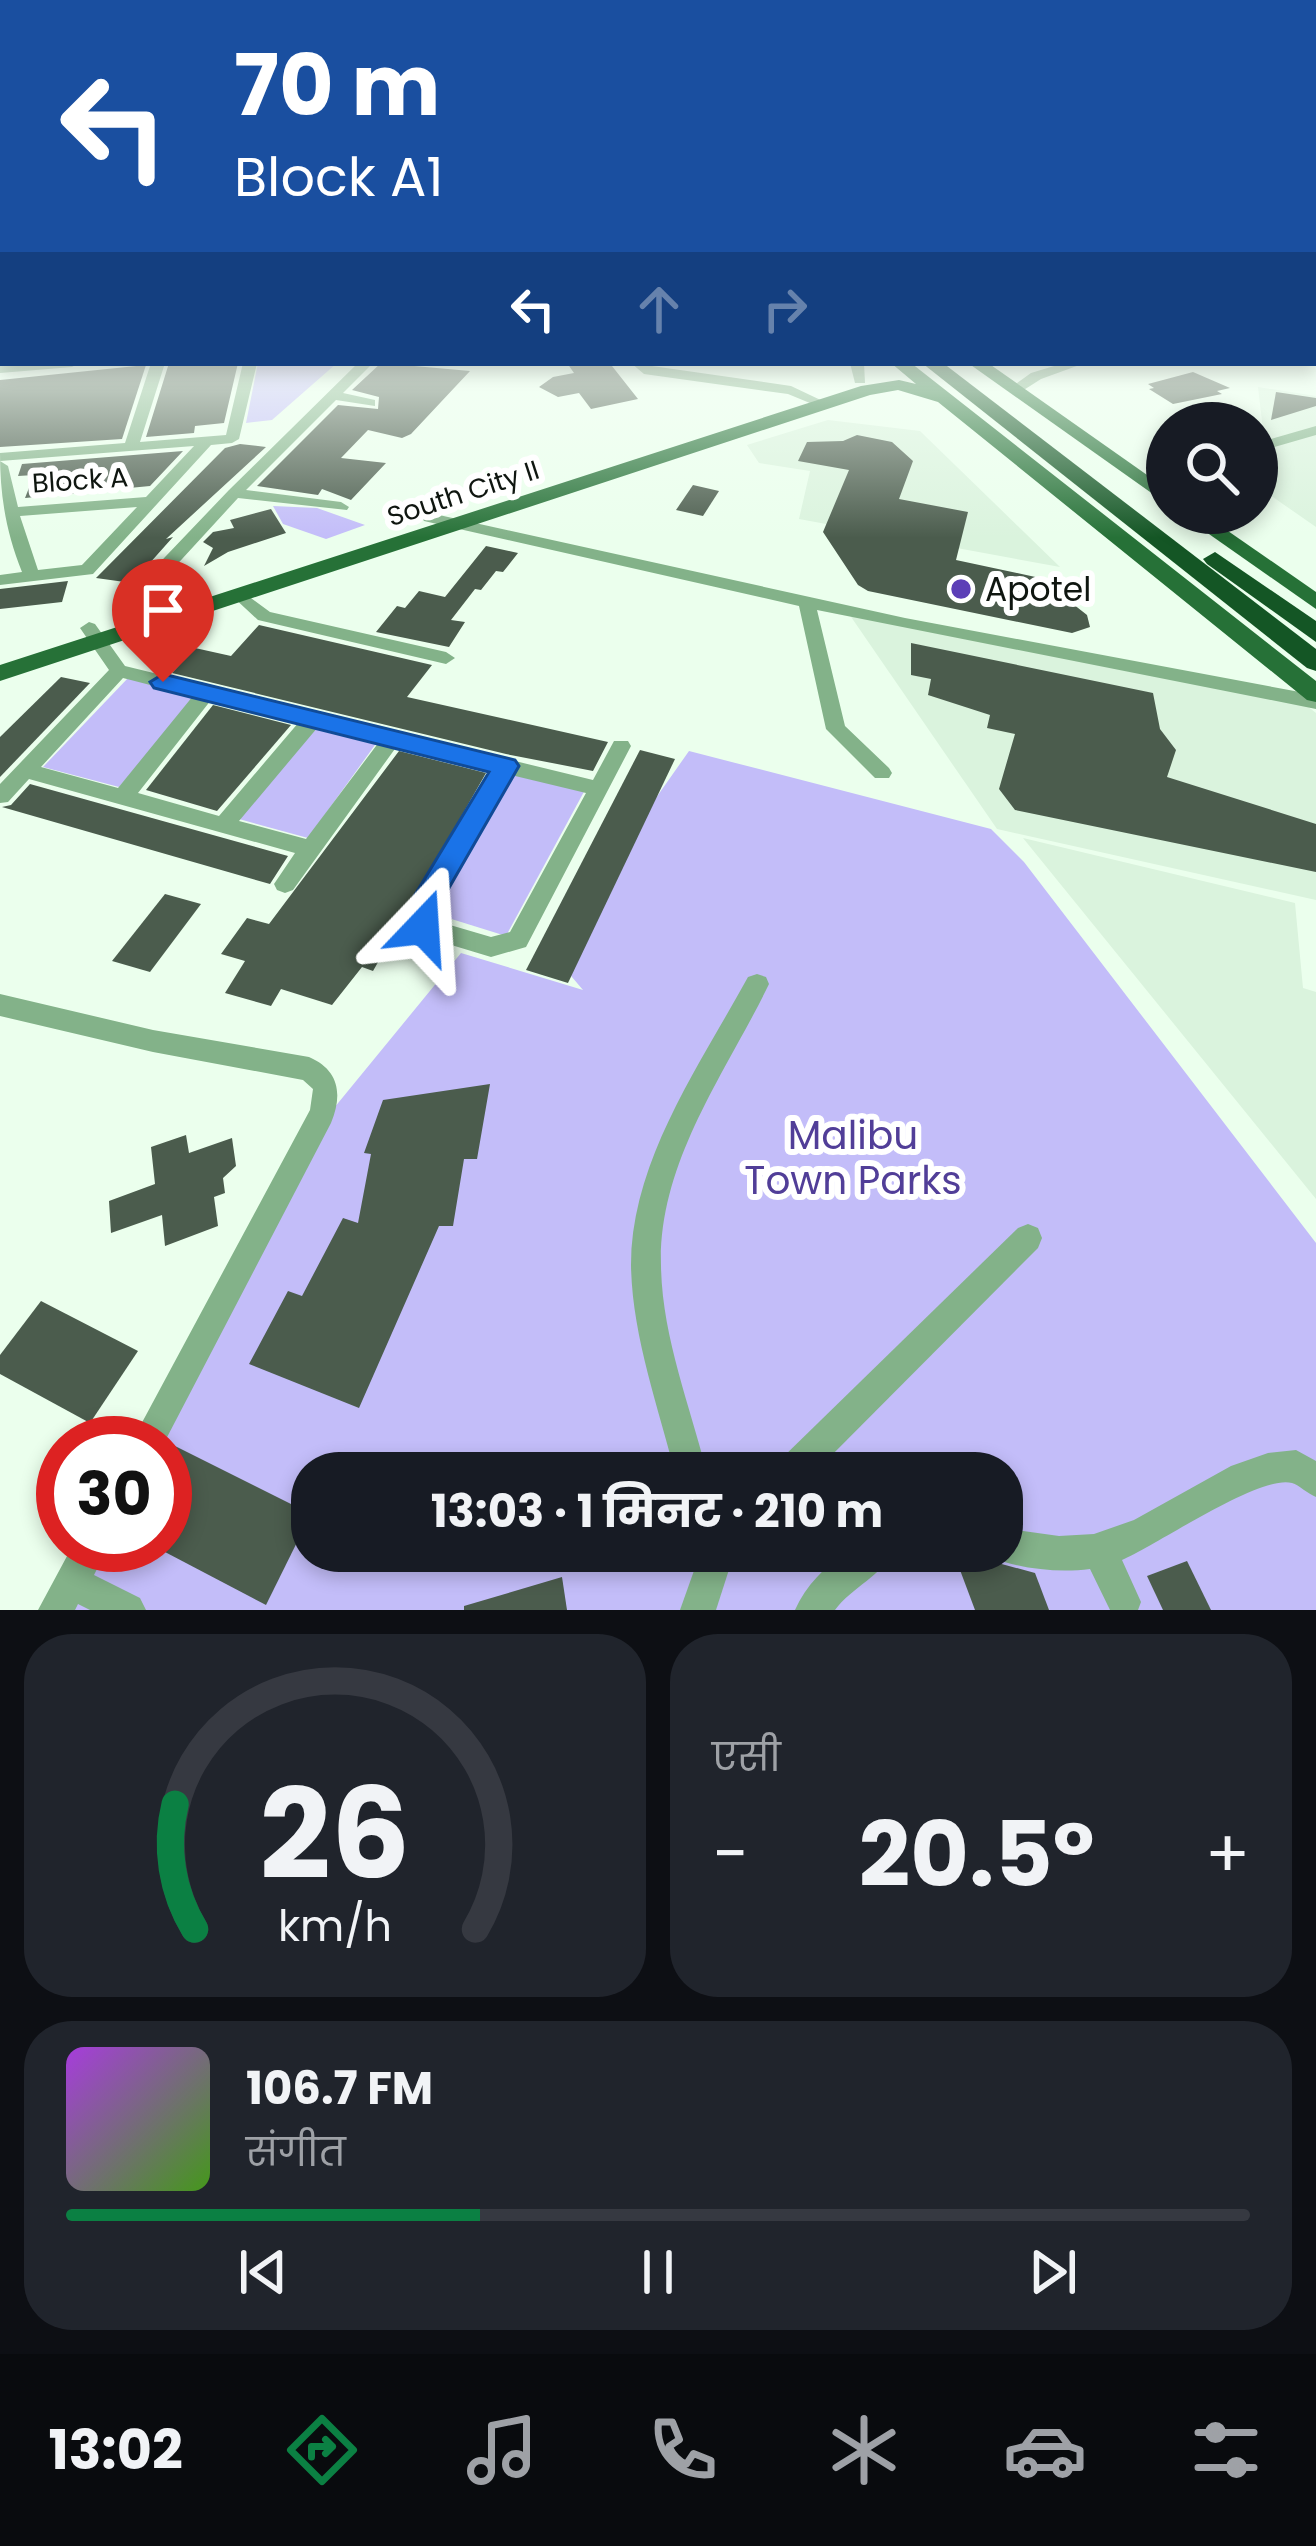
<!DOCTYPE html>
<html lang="hi">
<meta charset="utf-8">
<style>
:root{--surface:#171b24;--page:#20242c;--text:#f1f3f6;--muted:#9ea1a6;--line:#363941;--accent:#0b8043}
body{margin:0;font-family:Poppins,"Noto Sans Devanagari",sans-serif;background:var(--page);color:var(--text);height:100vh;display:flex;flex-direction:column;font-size:45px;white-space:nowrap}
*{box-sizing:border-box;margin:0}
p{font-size:39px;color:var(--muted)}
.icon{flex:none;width:66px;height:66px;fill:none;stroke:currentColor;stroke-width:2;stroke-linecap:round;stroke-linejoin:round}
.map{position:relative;height:1610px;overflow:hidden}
.side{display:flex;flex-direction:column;gap:24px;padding:24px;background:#0d0f14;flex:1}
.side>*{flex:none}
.hud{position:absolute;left:0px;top:0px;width:1317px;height:366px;box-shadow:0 6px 18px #0003;background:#1a4fa0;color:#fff;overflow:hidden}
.buttons{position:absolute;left:1146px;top:402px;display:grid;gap:24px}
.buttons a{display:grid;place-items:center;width:132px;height:132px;border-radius:50%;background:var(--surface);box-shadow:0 6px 18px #0003;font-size:60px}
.speed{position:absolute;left:36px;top:1416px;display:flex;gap:24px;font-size:60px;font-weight:700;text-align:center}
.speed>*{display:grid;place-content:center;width:156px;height:156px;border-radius:50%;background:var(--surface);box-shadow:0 6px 18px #0003;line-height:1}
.speed .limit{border:18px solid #d22;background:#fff;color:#111}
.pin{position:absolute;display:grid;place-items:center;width:102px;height:102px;color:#fff;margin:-123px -51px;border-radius:50% 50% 50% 0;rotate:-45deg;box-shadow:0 0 12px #0007}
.pin .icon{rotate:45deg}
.me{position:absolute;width:132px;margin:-66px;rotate:20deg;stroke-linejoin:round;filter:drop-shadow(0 0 9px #0008)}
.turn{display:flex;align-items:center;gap:42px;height:252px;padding:0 36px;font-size:54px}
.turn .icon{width:156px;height:156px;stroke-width:2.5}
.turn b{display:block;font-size:84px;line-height:102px}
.lanes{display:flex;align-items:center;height:114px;padding:0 36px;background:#0003;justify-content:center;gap:60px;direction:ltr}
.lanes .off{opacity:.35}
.big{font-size:90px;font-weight:700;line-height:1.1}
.side .card{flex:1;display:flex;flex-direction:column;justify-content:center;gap:18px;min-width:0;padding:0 42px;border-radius:48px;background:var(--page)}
.side .dial{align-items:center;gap:0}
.dial svg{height:312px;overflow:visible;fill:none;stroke:var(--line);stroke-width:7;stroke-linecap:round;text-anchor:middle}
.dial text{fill:var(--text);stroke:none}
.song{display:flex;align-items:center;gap:36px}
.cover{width:144px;height:144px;border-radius:18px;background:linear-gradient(135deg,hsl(280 70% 55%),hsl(100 70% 35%))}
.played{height:12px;border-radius:6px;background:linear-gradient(90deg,var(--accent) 35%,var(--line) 35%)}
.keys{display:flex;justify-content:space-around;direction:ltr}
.heat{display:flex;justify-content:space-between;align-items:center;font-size:66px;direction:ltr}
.side .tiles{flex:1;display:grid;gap:24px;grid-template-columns:1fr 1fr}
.card:last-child{grid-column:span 2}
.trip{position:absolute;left:291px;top:1452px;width:732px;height:120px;border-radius:48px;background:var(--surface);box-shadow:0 6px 18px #0003;font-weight:700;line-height:120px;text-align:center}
.tab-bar{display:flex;height:192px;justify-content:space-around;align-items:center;background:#090b0e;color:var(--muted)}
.tab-bar .icon{width:84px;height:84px}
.tab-bar .current{color:var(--accent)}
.tab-bar b{font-size:54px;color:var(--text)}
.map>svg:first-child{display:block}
</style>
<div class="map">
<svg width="1316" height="1610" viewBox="0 0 1316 1610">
<rect width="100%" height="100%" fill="#ebffed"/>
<g fill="#daf3dd">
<polygon points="1258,387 1316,396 1316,527 1257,486 1257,430 1263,430"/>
<polygon points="828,420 920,431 1060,567 799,519 810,471 759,463 747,445"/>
<polygon points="847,611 1301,701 1316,713 1316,900 997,829"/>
<polygon points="1023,838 1295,903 1303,988 1316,992 1316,1199"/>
</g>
<g fill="#c3bdf9" fill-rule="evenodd">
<polygon points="258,363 337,363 272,420 246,423"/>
<polygon points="273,506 317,508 365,525 326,539 283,524"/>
<polygon points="129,677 200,695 119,787 43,767"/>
<polygon points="315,722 380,738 308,838 239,819"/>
<path d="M689,751L991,829L1024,862L1316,1243V1610H52L87,1545H165V1443H144L325,1119L461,953L583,990L549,950ZM312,1473H1002V1551H312Z"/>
<polygon points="516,771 586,788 506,936 429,912"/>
</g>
<g fill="#4b5c4d">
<polygon points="169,363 238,363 224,423 195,426 194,433 146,437"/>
<polygon points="381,363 470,371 411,434 402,438 368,430 341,458 386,463 351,500 322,489 318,495 257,486 338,405 378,409 379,397 352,390"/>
<polygon points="567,363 612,366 638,399 591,409 579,393 558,397 539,387 553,377 574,373"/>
<polygon points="146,365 122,439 0,447 0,380"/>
<polygon points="1193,372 1230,388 1217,391 1222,394 1173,404 1149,389 1154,388 1148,384"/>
<polygon points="1276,392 1316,398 1316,406 1271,420"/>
<polygon points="857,435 892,442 913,461 899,499 968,512 956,560 1040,578 1087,615 1090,627 1072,633 868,591 858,585 823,532 849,470 798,461 807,442 843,441"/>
<polygon points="240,444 266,447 166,539 173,537 132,583 96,578 225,448"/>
<polygon points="183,451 150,486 25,498 34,475 18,476 22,464"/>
<polygon points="693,485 719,491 703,516 676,510"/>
<polygon points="271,509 286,533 228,552 204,566 213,548 203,542 213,532 234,528 230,520"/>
<polygon points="486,546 518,553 503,572 496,571 481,590 475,589 451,620 465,622 449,647 376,632 397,606 405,608 419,591 445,597"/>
<polygon points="68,581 62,602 0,609 0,589"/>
<polygon points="259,625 432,665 407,697 608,742 593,771 506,754 172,673 195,648 231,656"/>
<polygon points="911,643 1153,693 1160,729 1176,750 1167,777 1316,824 1316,872 1015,810 999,789 1015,734 987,728 990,715 928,695 931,679 911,675"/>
<polygon points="61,677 90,683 0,777 0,737"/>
<polygon points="213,705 291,725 217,811 146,790"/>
<polygon points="640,750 675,759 568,983 526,970"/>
<polygon points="399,751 486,773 373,971 362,967 332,1005 281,989 271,1006 225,993 245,961 221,954 247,918 269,924"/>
<polygon points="30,784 288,856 270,884 2,807 11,805"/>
<polygon points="165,894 201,904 150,972 112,961"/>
<polygon points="490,1084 477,1159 464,1159 453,1226 439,1226 359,1408 249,1364 288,1291 302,1296 343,1218 358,1223 371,1154 364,1153 383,1100"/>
<polygon points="186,1135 189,1153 232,1138 236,1166 223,1178 225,1193 214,1197 218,1226 165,1246 162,1215 111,1233 109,1201 155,1184 151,1147"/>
<polygon points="41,1301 138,1351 90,1423 0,1374 0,1355"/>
<polygon points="171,1444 311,1514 266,1605 165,1552 165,1455"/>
<polygon points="987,1560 1035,1573 1049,1610 975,1610 960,1570"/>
<polygon points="1187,1561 1211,1610 1163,1610 1147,1576"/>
<polygon points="562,1577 567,1610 464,1610 464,1606"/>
</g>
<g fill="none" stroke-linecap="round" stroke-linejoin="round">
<g fill="#83b289" fill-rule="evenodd">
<polygon points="3,348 3,356 0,357 0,349"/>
<polygon points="24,363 79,363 72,367 0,373 0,365"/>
<path d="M151,363H165L140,442L226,435L243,363H257L239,439L232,443L211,445L93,574L0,585V575L22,572C6,532 0,496 0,453L125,443ZM194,446L146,497L18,507L8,466L0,461ZM137,507L82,565L38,570L20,516Z"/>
<polygon points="358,363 373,363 343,393 375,400 375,406 336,400 246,490 341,502 349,507 347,510 238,498 160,583 180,617 171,623 165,621 142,582 145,578 229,490"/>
<polygon points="631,363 791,386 829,404 822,408 788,394 644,374"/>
<polygon points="850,363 864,363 865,383 855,383"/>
<polygon points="1064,363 1085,363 1041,379 1019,393 1007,390 1031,373"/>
<polygon points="1316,426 1316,435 1257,452 1257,443"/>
<polygon points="1167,471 1167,481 1145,487 1137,482"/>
<polygon points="430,513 905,618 1316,695 1316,709 817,610 845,726 889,768 892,773 889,778 875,778 826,729 799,606 424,521 422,518"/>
<polygon points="240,590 270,612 446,652 455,658 446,664 258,620 231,595"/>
<path d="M89,622L95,624L125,666L593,780L614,741H628L631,746L526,947L491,957L415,934L408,913L493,770L397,746L293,890L285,893L277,890L274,884L295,853L29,779L8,802L0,803V784L109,670L80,628ZM123,678L193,696L118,788L41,767ZM211,700L299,722L219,816L138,793ZM318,727L379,742L306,839L239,821ZM511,775L586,793L510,932L491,937L433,920L431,914Z"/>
<path d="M757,974L766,977L769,984C726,1073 658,1162 661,1266C662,1336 690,1406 707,1473H675C658,1406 632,1335 631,1265C631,1161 700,1065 748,977Z"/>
<path d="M0,994L153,1030L309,1057C339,1070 343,1094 331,1123L164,1443H131L310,1110L313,1089L303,1080L153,1052L0,1016Z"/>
<polygon points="1028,1224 1038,1228 1042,1238 1038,1248 814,1473 775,1473 779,1461 1018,1228"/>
<path d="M1296,1450L1316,1461V1497C1308,1494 1299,1485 1292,1483C1260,1474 1157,1545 1122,1560L1141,1602L1138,1610H1110L1090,1569C1058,1573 1020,1569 990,1557L988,1551H1002V1528L1059,1536L1094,1534L1134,1520L1231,1466L1268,1453Z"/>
<polygon points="73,1545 109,1545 94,1575 140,1598 146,1610 90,1610 78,1604 75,1610 38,1610"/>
<polygon points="701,1551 735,1551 716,1610 680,1610"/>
<path d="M847,1551H893C884,1574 851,1588 835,1610H795C806,1585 825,1567 847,1551Z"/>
</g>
<g fill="#267137" fill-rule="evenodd">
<polygon points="891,363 911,363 1316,681 1316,702 1307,700 938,402 898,390 870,395 0,681 0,665 861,386 899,380 916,384"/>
<polygon points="968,363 988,363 1167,489 1167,504"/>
<polygon points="1179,513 1202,513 1316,592 1316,609"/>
</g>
<g fill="#145625" fill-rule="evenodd">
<polygon points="922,363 943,363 1316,649 1316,671 1307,668"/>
<polygon points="1215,552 1316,621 1316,642 1207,564 1203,559"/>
</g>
</g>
<linearGradient id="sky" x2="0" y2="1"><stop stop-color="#8daae8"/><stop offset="0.58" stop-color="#f6fff7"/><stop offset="1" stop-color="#f6fff7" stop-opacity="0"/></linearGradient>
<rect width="1316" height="538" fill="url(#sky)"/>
<polygon fill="#1a73e8" stroke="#114b97" stroke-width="3" points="163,674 515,760 519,766 434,914 438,927 433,936 423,939 412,936 404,913 489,772 154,688 150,682"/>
<circle fill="#5c3fb7" stroke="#fff" stroke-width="4.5" cx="961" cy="589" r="12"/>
<g text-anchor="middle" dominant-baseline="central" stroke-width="12" stroke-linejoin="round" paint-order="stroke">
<g font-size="27" fill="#0f1610" stroke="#fff">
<text transform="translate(80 480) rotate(-4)">Block A</text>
<text transform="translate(463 493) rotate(-18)">South City II</text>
</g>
<g font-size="33" fill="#0f1610" stroke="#fff" text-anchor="start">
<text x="985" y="589">Apotel</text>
</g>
<g font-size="39" fill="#513e98" stroke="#fff">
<text x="853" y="1135">Malibu<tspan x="853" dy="45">Town Parks</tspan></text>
</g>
</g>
</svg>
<div class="buttons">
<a><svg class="icon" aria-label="search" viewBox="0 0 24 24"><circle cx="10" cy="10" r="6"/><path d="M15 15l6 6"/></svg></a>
</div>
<div class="speed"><div class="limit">30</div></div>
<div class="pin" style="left:163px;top:682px;background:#d93025"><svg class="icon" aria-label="arrive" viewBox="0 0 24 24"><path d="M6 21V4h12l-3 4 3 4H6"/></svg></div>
<svg class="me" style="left:423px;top:927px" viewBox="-20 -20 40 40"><path d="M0-17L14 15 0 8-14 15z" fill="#1a73e8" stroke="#fff" stroke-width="4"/></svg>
<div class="trip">13:03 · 1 मिनट · 210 m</div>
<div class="hud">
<div class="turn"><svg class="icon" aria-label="left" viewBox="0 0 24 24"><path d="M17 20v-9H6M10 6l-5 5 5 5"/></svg><div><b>70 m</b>Block A1</div></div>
<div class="lanes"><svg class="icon" aria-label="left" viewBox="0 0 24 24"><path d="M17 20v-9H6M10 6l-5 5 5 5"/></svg><svg class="icon off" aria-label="ahead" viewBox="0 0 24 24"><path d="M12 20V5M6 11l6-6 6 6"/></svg><svg class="icon off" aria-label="right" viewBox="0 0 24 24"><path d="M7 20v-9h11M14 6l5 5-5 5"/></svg></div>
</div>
</div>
<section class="side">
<div class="tiles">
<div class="card dial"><svg viewBox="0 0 100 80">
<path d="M14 69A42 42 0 1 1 86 69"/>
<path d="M14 69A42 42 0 0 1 9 37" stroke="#0b8043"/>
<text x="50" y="56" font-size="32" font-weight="700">26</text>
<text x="50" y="72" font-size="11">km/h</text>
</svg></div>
<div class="card"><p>एसी</p>
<div class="heat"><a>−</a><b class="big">20.5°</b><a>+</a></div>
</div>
<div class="card">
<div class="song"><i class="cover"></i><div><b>106.7 FM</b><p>संगीत</p></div></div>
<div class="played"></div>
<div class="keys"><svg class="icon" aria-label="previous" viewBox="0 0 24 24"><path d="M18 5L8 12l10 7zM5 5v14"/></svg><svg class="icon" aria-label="pause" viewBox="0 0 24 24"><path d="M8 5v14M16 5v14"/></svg><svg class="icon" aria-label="next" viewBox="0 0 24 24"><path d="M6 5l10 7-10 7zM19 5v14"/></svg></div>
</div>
</div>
</section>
<nav class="tab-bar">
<b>13:02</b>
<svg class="icon current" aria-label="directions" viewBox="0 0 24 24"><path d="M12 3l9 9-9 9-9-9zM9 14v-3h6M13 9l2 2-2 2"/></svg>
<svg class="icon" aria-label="music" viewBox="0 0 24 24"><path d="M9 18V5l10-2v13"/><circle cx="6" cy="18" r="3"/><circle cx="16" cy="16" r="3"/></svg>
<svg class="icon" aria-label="phone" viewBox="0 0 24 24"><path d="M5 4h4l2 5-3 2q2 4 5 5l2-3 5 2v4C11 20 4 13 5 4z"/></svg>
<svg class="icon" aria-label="climate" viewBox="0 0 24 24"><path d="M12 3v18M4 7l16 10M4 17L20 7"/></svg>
<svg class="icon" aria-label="car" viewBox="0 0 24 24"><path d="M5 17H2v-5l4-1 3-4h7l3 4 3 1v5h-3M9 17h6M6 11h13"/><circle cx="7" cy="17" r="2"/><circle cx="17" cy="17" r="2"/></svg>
<svg class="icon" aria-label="filters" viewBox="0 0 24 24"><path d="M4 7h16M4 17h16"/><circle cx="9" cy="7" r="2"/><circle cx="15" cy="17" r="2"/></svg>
</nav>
